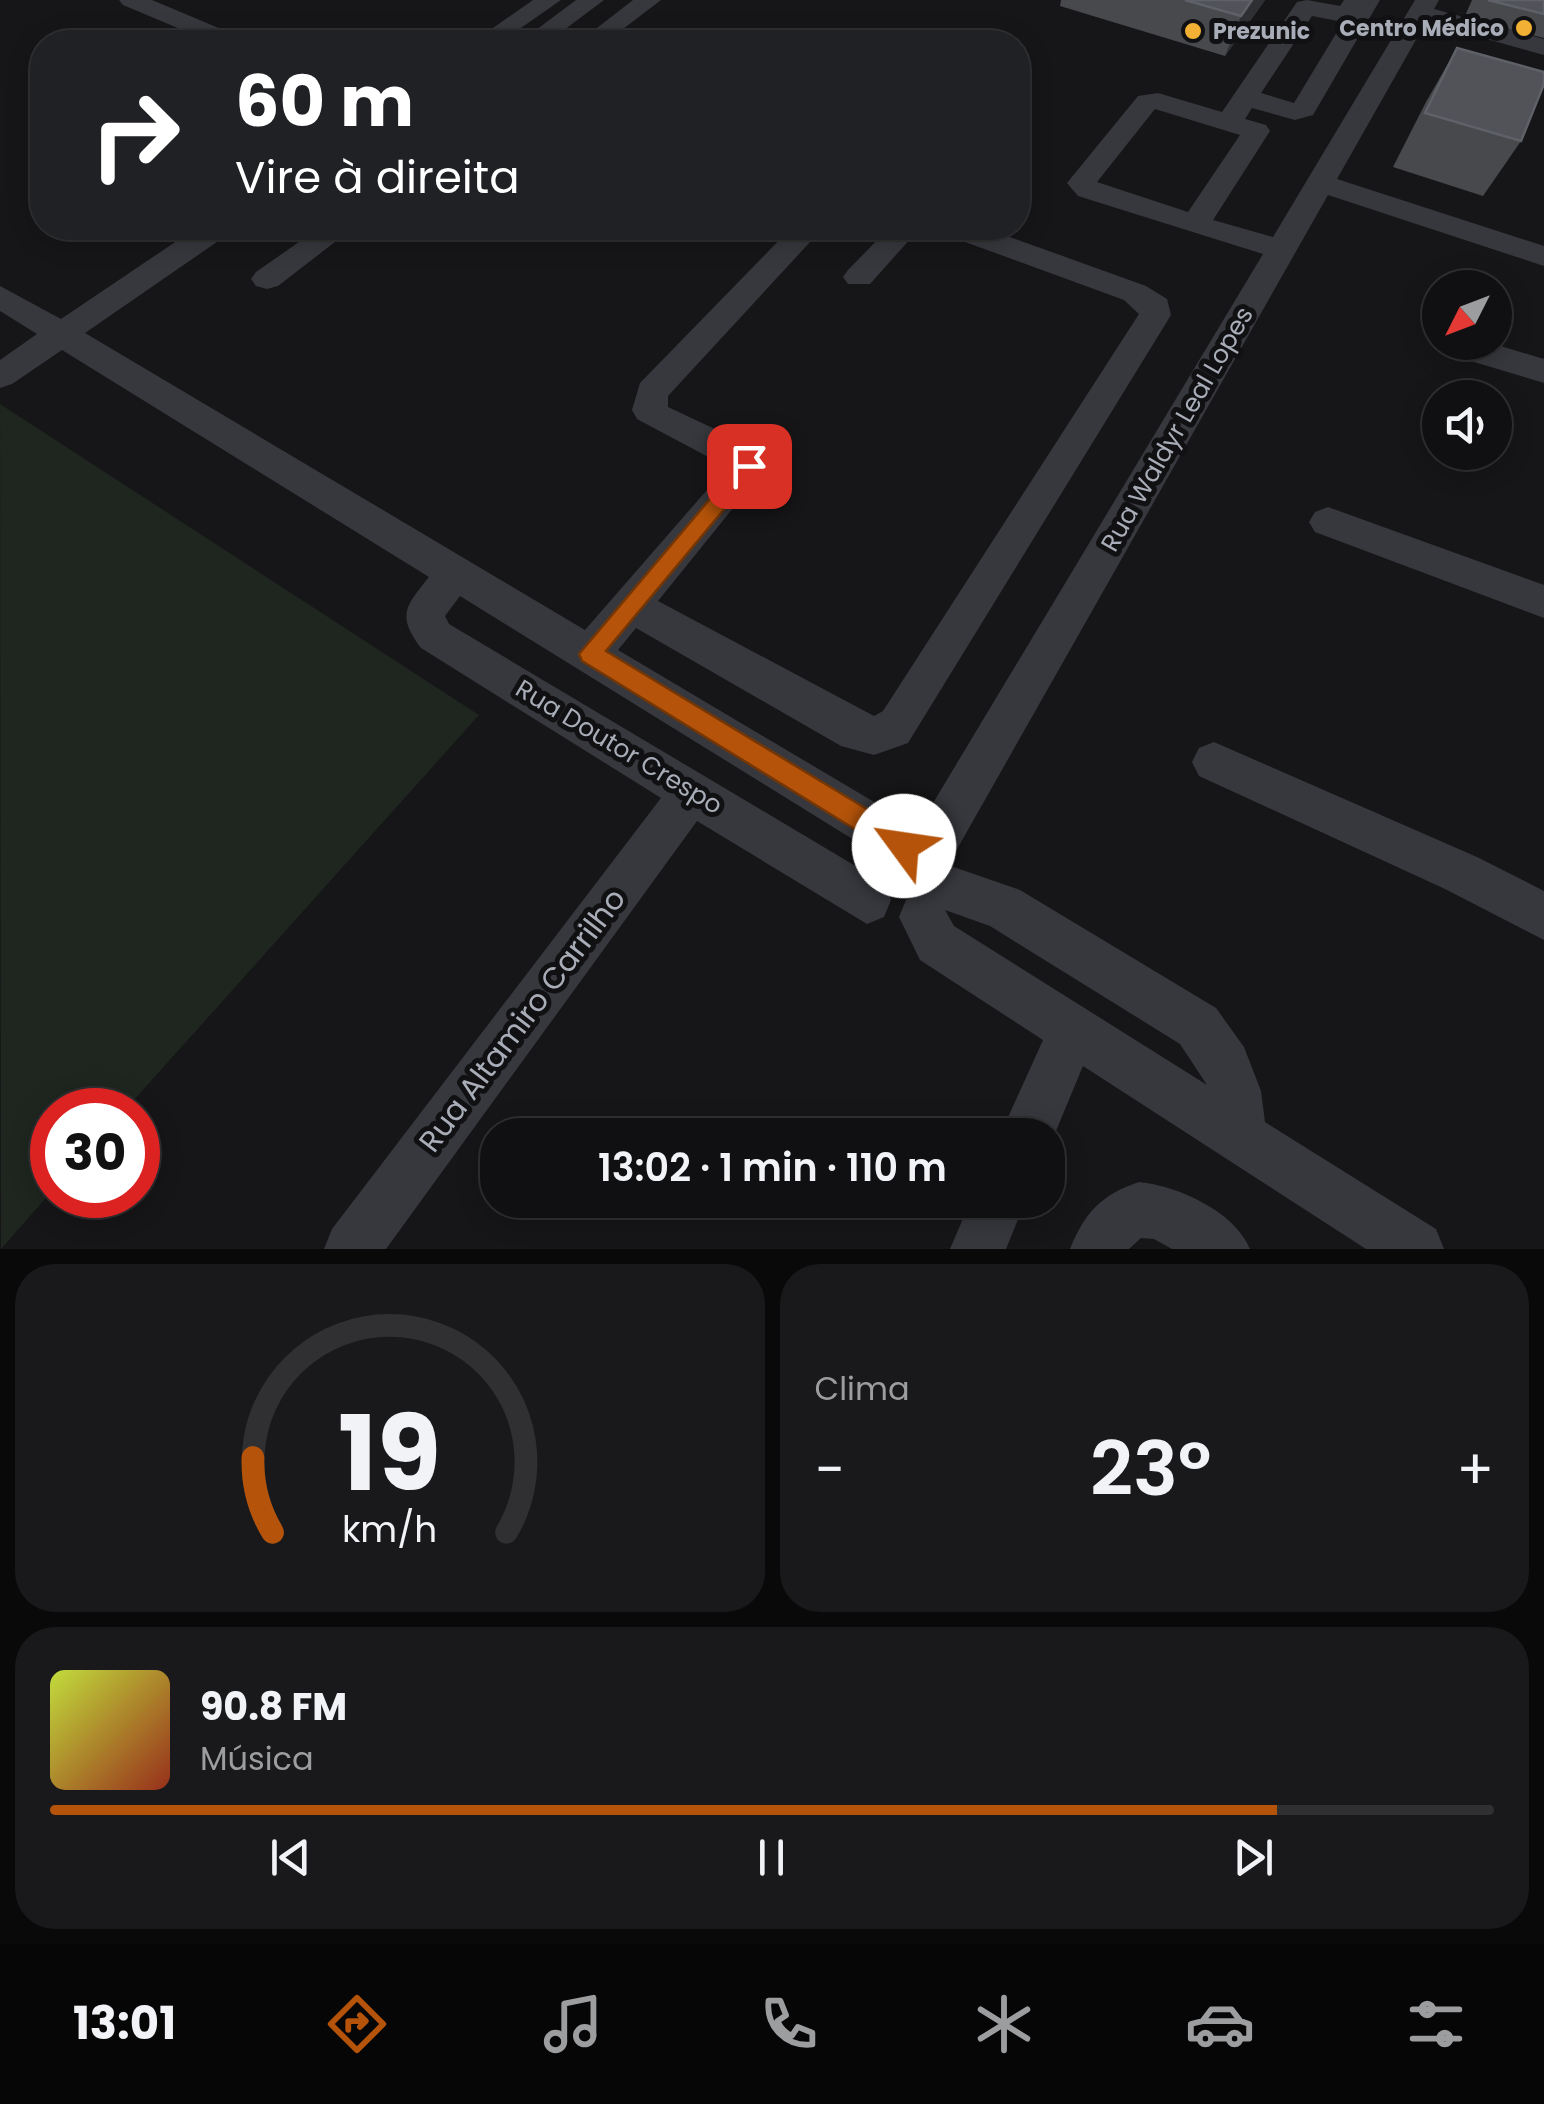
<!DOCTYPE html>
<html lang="pt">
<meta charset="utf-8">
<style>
:root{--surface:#101012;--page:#19191b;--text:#f1f3f6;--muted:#9c9d9f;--line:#303032;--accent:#b45309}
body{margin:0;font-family:Poppins,sans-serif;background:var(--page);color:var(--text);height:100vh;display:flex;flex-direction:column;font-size:38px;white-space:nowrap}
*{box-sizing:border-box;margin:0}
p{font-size:32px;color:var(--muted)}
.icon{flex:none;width:55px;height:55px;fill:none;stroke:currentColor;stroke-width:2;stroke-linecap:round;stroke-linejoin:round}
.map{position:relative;height:1249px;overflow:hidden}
.details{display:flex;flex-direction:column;gap:15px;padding:15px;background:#09090a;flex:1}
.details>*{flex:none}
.guide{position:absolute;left:30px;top:30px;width:1000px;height:210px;border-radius:40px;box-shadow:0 5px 25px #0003,0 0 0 2px var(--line);background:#202124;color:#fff;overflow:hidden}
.needle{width:65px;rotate:228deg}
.controls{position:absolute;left:1422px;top:270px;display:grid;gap:20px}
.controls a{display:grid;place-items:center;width:90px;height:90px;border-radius:50%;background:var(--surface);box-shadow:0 5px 25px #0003,0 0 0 2px var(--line);font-size:50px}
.speed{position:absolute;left:30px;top:1088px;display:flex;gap:20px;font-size:50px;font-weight:700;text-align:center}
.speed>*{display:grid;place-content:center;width:130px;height:130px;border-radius:50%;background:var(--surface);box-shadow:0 5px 25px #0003,0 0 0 2px var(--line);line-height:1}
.speed .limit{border:15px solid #d22;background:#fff;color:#111}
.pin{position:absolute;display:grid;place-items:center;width:85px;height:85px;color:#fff;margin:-42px;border-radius:20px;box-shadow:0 5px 15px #0006}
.me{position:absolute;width:110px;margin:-55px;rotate:301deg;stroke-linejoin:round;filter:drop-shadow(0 0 8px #0008)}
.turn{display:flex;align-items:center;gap:35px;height:210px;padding:0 40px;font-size:45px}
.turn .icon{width:130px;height:130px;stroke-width:2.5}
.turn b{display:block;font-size:70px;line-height:85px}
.big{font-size:75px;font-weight:600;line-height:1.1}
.details .tile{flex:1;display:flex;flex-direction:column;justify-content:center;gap:15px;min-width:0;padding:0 35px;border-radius:40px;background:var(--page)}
.details .dial{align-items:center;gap:0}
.dial svg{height:260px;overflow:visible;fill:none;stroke:var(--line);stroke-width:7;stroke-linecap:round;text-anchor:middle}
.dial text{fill:var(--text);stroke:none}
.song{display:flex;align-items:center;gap:30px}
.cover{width:120px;height:120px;border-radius:15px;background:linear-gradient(135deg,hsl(70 70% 55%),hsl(10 70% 35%))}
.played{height:10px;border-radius:5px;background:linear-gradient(90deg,var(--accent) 85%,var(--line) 85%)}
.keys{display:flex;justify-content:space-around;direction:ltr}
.heat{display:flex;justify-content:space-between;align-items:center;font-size:55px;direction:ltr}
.details .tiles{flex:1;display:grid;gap:15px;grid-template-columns:1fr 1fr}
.tile:last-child{grid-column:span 2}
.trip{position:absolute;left:480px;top:1118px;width:585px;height:100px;border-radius:40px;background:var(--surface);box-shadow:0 5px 25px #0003,0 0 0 2px var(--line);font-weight:600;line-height:100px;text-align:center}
.tabs{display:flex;height:160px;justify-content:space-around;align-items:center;background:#060607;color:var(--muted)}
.tabs .icon{width:70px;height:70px}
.tabs .on{color:var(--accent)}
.tabs b{font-size:45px;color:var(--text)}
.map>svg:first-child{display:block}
</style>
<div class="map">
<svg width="1544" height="1249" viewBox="0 0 1544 1249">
<rect width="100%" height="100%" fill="#161618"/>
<polygon fill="#1e261f" points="0,404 479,715 125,1110 52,1110 52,1191 1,1249"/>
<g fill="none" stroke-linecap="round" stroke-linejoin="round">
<g fill="#37383d" fill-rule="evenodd">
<polygon points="119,0 152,0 240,37 243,42 211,42 123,5"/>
<polygon points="533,0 561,0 501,42 473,42"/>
<polygon points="576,0 604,0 548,42 520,42"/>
<polygon points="633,0 661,0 606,42 579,42"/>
<path d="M1307,0L1340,6L1344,0H1380L1313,115L1295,120L1252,108L1245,119L1266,125L1270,131L1213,220L1273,237L1415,0H1439L1434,9L1544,39V55L1426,22L1337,179L1544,246V266L1328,195L948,865L1020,890L1216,1008L1244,1047L1261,1091L1265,1122L1436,1229L1444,1249H1366L1083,1066L1048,1150V1135H1000L1043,1040L920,960L899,917L906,900L921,894L917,885L920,877L911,873L908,866L888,861L460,596L445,616L449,624L884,883L891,900L884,917L867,924L697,821L386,1249H324L332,1229L661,798L421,648C396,615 406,606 429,577L62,350L12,384L0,388V360L37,334L0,311V286L61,319L196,228H231L227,235L85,333L585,630L727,467L637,419L632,410L640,383L791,228H823L668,396V407L751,446L767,466L658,601L874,716L883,711L1139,314L1124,300L946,235L942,228H985L1146,286L1167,299L1171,315L908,743L874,755L841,746L636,628L618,650L918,828L1263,254L1078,196L1067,183L1138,96L1158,93L1222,112L1297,2ZM1312,16L1343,22L1294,103L1261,93ZM1155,109L1240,135L1188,212L1097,182ZM945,910L990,926L1180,1044L1207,1085L954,926Z"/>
<polygon points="319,228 353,228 278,286 267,289 256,286 251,279 256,272"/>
<polygon points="889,228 920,228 870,284 848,284 843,277 848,270"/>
<polygon points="1453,342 1487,342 1544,359 1544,383 1454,356 1450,348"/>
<polygon points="1328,507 1544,585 1544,618 1315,532 1309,522 1315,512"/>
<polygon points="1214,742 1477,857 1544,891 1544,940 1445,889 1199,776 1192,762 1199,748"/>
<path d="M1139,1182C1179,1186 1235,1212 1250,1249H1172L1154,1239L1141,1238L1129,1249H1070C1085,1212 1101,1195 1139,1182Z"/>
<polygon points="971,1200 1026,1200 1006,1249 950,1249"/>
</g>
</g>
<g fill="#47494d">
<polygon points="1061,0 1265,0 1225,56 1060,6"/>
<polygon points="1472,0 1544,0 1544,38 1464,18"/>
<polygon points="1457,48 1521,141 1483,196 1393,167 1426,102"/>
</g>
<polygon fill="#2f3033" points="1252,0 1265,0 1225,56 1241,16"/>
<g fill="#525359" stroke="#5f6168" stroke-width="2.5">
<polygon points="1185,0 1252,0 1241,16"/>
<polygon points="1488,0 1544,0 1544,14"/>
<polygon points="1457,48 1544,72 1544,84 1521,141 1425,113"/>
</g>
<polygon fill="#b45309" stroke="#753606" stroke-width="2.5" points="749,458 756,461 756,471 606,651 913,837 917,846 913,854 904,858 895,854 582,661 579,654 742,461"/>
<g fill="#f2b134" stroke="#111113" stroke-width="4">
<circle cx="1524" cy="28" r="10"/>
<circle cx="1193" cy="31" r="10"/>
</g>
<g text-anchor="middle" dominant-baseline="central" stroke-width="10" stroke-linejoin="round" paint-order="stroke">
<g font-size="22" font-weight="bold" fill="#a8adb8" stroke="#111113" text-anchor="end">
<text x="1504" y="28">Centro Médico</text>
<text x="1213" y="31" text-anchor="start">Prezunic</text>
</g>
<g font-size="25" fill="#a8adb8" stroke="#111113">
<text transform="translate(1177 429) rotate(-60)">Rua Waldyr Leal Lopes</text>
<text transform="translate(619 747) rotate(31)">Rua Doutor Crespo</text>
</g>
<g font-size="30" fill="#a8adb8" stroke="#111113">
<text transform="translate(522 1020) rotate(-53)">Rua Altamiro Carrilho</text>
</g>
</g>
</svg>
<div class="controls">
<a><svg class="needle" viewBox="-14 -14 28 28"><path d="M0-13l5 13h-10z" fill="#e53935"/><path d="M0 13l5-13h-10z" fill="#9c9d9f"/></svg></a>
<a><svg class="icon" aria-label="sound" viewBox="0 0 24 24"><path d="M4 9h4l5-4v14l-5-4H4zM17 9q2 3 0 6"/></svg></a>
</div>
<div class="speed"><div class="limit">30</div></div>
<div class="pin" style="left:749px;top:466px;background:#d93025"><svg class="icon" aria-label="arrive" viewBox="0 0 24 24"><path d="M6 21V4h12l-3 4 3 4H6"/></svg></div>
<svg class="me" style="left:904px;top:846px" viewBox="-20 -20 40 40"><circle r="19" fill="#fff"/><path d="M0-13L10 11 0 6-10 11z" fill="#b45309"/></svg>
<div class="trip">13:02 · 1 min · 110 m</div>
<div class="guide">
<div class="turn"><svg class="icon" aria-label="right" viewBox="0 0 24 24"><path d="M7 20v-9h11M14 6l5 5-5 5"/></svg><div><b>60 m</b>Vire à direita</div></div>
</div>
</div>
<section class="details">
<div class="tiles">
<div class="tile dial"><svg viewBox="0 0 100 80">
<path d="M14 69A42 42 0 1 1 86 69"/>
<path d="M14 69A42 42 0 0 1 8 46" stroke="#b45309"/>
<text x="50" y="56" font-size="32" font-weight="700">19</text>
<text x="50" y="72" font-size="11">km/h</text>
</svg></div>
<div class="tile"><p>Clima</p>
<div class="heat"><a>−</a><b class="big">23°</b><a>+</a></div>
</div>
<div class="tile">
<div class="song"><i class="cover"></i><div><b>90.8 FM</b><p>Música</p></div></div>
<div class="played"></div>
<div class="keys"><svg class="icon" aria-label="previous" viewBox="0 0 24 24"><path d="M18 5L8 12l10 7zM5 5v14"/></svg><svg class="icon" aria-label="pause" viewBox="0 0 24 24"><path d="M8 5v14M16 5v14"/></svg><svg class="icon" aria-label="next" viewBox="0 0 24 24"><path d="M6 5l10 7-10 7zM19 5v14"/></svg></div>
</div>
</div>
</section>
<nav class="tabs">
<b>13:01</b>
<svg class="icon on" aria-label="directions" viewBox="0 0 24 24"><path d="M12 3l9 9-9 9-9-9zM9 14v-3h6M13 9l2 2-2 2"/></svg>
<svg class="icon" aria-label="music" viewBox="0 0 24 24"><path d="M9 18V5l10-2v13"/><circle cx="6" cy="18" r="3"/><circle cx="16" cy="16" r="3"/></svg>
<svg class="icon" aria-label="phone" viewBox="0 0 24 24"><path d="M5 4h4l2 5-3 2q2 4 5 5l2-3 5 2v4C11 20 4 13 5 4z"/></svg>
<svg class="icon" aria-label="climate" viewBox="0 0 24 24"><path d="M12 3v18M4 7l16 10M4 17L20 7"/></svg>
<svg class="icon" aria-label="car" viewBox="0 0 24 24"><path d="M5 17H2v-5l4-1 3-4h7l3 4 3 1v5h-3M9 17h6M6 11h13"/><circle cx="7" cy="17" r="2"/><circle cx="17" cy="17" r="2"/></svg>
<svg class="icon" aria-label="filters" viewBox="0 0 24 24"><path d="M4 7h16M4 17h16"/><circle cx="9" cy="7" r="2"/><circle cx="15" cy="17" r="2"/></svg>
</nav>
